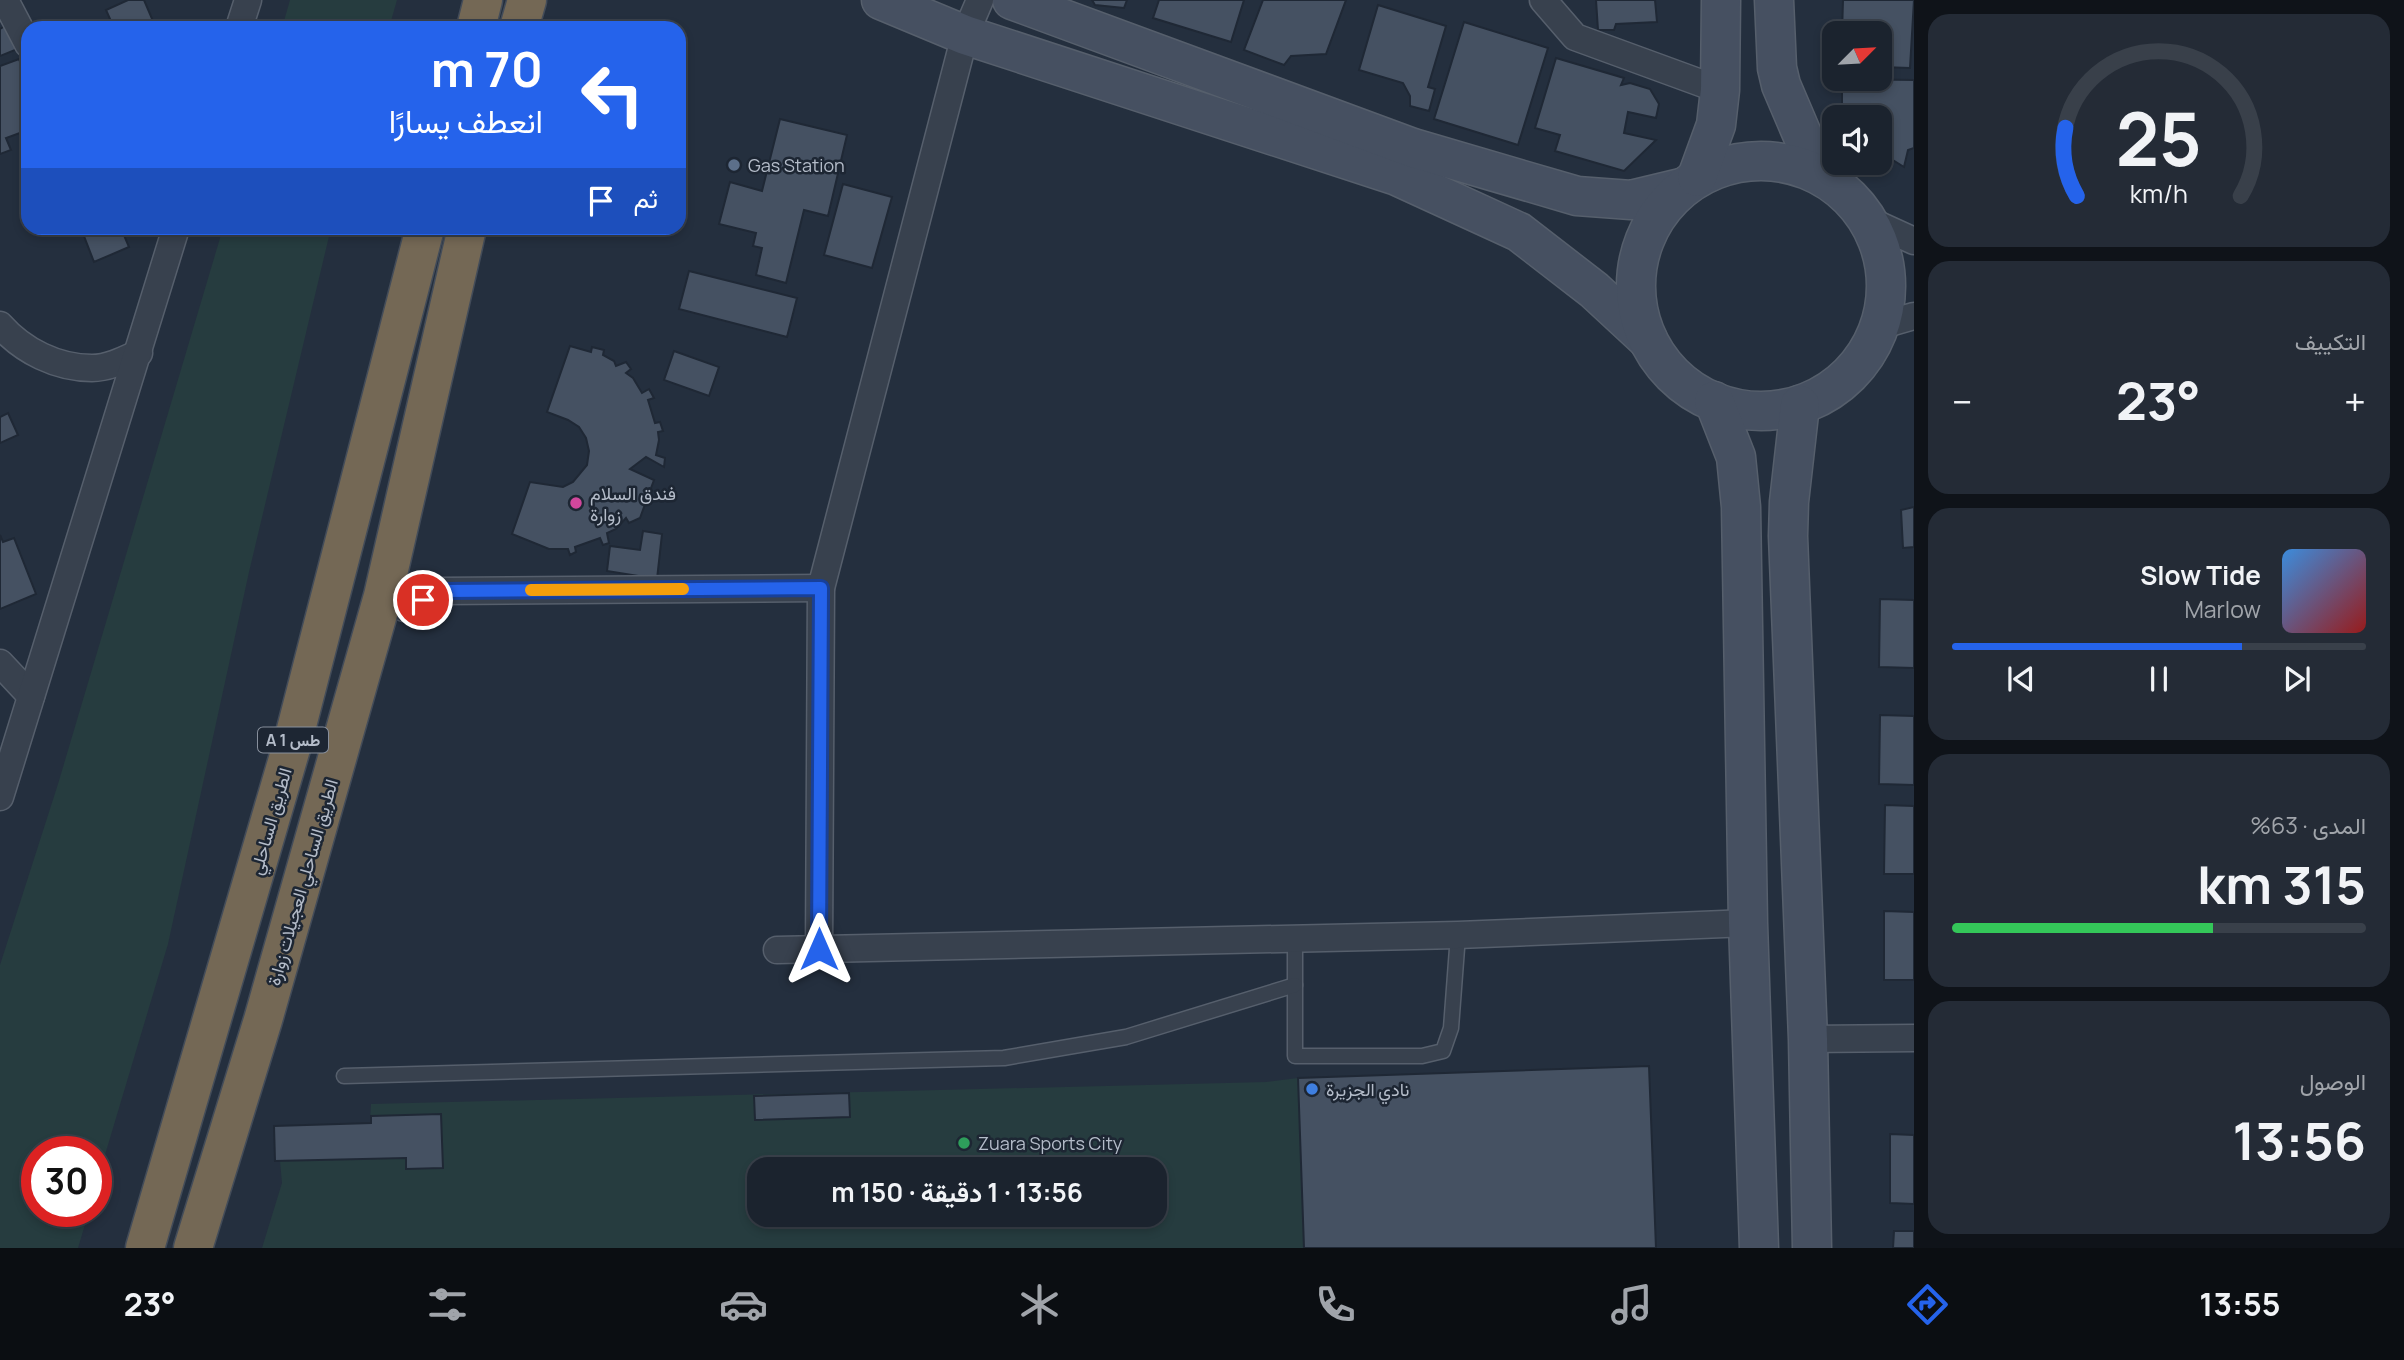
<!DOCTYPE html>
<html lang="ar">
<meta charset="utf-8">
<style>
:root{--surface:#1b232e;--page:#242b36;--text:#f1f3f6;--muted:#a0a4aa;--line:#39404a;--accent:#2563eb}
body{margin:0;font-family:Manrope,Vazirmatn,sans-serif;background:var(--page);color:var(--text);direction:rtl;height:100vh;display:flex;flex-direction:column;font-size:26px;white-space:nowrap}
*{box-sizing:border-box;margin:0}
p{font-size:23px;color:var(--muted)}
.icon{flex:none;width:38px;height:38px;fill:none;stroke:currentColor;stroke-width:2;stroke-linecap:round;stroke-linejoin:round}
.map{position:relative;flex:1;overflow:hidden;direction:ltr}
.panel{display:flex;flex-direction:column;gap:14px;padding:14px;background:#0f1319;width:490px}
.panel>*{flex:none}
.top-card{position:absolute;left:21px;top:21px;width:665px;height:214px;border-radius:21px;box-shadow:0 4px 10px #0003,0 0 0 2px var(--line);direction:rtl;background:#2563eb;color:#fff;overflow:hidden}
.needle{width:46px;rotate:66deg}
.buttons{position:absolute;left:1822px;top:21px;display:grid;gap:14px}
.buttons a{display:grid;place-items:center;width:70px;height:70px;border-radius:14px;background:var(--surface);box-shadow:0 4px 10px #0003,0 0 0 2px var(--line);font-size:35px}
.speed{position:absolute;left:21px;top:1136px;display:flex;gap:14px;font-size:35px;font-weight:700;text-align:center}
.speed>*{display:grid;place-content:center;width:91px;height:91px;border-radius:50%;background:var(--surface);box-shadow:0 4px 10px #0003,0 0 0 2px var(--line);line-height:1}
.speed .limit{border:10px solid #d22;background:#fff;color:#111}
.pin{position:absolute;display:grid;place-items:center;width:60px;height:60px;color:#fff;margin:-30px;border:4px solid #fff;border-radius:50%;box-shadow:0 2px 7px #0007}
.me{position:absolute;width:77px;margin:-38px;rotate:0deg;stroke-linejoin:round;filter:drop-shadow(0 0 5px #0008)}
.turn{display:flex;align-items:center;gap:24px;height:147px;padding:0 28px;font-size:32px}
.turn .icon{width:91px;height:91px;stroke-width:2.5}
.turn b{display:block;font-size:49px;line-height:60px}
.then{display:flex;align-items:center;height:66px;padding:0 28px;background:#0003;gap:14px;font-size:26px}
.big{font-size:52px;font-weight:700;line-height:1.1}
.panel .widget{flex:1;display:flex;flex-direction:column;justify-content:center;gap:10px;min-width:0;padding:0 24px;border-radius:21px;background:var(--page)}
.panel .dial{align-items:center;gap:0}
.dial svg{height:182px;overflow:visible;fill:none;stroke:var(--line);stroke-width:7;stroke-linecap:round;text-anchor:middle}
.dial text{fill:var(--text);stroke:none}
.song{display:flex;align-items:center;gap:21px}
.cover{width:84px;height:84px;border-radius:10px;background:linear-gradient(135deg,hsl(210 70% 55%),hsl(0 70% 35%))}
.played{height:7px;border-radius:4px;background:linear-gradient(90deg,var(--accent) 70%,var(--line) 70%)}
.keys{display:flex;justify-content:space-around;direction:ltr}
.heat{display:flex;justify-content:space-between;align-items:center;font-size:38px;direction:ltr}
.charge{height:10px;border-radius:5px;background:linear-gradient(90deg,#34c759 63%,var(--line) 0)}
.trip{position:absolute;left:747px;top:1157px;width:420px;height:70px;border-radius:21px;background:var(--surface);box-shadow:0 4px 10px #0003,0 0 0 2px var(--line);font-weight:700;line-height:70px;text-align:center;direction:rtl}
.dock{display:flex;height:112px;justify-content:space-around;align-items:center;background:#0b0e12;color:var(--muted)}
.dock .icon{width:49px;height:49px}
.dock .on{color:var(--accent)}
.dock b{font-size:32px;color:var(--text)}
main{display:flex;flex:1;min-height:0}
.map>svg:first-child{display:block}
</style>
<main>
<section class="panel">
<div class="widget dial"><svg viewBox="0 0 100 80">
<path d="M14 69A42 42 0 1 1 86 69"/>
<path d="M14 69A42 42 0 0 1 9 39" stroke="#2563eb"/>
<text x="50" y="56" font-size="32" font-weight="700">25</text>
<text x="50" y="72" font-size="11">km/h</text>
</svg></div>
<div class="widget"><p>التكييف</p>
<div class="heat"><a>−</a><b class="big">23°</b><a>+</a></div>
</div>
<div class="widget">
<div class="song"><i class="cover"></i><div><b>Slow Tide</b><p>Marlow</p></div></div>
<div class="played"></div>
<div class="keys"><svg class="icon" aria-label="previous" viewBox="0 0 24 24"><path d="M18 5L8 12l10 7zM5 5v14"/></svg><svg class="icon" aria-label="pause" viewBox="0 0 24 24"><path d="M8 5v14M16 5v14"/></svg><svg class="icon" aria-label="next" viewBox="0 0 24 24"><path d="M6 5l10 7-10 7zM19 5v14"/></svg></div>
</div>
<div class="widget"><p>المدى · 63%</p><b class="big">315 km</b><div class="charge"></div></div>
<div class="widget"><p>الوصول</p><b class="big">13:56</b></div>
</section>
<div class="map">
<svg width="1914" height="1248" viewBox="0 0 1914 1248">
<rect width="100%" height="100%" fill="#242f3e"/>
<g fill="#263c3f" fill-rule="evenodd">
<polygon points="290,0 397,0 389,28 282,28"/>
<polygon points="223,228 331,228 249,572 168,944 96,1185 96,1152 37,1152 37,1211 89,1211 78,1248 0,1248 0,965 58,784"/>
<path d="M1649,1066L1656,1248H262L282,1183L280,1161H275L274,1126L370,1123L371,1104L1266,1082L1298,1078ZM760,1169H1155V1214H760Z"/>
</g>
<g fill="#455162" stroke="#1f2835" stroke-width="2">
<polygon points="128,0 144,0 156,28 114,28 106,10"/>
<polygon points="1092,0 1127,0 1124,8 1095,5"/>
<polygon points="1159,0 1244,0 1231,42 1153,18"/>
<polygon points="1263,0 1346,0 1326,54 1291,56 1284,65 1244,50"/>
<polygon points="1596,0 1655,0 1657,22 1616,24 1614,30 1598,30"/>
<polygon points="1843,0 1914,0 1910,68 1880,67 1880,33 1842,33"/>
<polygon points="1378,5 1446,26 1428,87 1435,89 1429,111 1410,106 1410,96 1403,83 1359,70"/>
<polygon points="1464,22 1548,48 1518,145 1434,119"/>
<polygon points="9,24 20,48 0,56 0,29"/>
<polygon points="1556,58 1624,78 1621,85 1630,83 1650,89 1659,104 1656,118 1628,112 1624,133 1656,140 1624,171 1555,151 1560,135 1535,128"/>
<polygon points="19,59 28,84 28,130 6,138 11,150 0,154 0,66"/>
<polygon points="1842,79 1914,80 1914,148 1908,150 1904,167 1880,152 1880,117 1842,117"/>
<polygon points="780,119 847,135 828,216 804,210 786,283 756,275 762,248 753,246 756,233 719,224 730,182 762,191"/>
<polygon points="843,184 892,197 872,268 824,255"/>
<polygon points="75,228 107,228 109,233 121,228 129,247 94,262 82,231 77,233"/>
<polygon points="689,271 797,298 787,337 679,309"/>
<polygon points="570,346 591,352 592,347 604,350 603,355 614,361 616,366 626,362 631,369 626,373 633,378 642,393 649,389 654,398 648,400 655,423 660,422 663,431 658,432 659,440 656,455 665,458 664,467 646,457 630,469 654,480 640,518 629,523 626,518 616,529 607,533 609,543 603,545 600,538 575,547 576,552 570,555 568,549 549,549 512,534 530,482 563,487 573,482 587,465 589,451 586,438 579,427 568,420 547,412"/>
<polygon points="674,351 719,367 709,396 664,380"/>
<polygon points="8,413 18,435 0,443 0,417"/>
<polygon points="1914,507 1914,547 1903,548 1901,510"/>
<polygon points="643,531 662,534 657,579 607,571 610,546 640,550"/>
<polygon points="0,535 3,542 14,538 36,594 0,609"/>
<polygon points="1880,599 1914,600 1914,668 1879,667"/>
<polygon points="1880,715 1914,716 1914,785 1879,784"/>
<polygon points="1885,805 1914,806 1914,874 1884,874"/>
<polygon points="1884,911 1914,912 1914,980 1884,980"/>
<polygon points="1649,1066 1656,1248 1304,1248 1298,1078"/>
<polygon points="849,1093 850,1117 755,1120 754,1096"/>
<polygon points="441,1114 443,1168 406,1169 406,1158 275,1161 274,1126 371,1123 371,1116"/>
<polygon points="1890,1134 1914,1135 1914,1204 1890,1203"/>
<polygon points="1894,1231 1914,1231 1914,1248 1893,1248"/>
</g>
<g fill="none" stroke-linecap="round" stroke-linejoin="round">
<defs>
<g id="lane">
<polyline points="1295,939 1295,1056 1422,1056 1443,1051 1451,1028 1458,935"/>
<polyline points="344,1076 1004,1058 1126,1037 1295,985"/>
</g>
<g id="street">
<polyline points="5,0 28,44"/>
<polyline points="1543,0 1575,37 1720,90"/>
<polyline points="239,28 248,0"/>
<polyline points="1868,220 1914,241"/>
<path d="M0,325C23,351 57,368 92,368C108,368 124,360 139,353"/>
<polyline points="1879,326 1914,316"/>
<polyline points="404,608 442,591 821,588"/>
<polyline points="0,663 31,696"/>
<polyline points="0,797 176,228"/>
<polyline points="819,949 821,588 965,35 980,0"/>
<polyline points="777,950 1458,935 1748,923"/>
<polyline points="1808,1039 1914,1038"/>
</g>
<g id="secondary">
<polyline points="881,0 965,35 1397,176 1519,232 1594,290 1648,340"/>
<polyline points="1012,0 1413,148 1577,196 1631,200 1681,188"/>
<polyline points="1774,0 1777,68 1781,85 1819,174"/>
<circle cx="1761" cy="286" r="125"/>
<polyline points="1697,177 1716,125 1720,90 1721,0"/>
<polyline points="1714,401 1736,457 1741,507 1748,923 1759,1248"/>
<polyline points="1800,405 1789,502 1788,536 1808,1039 1812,1248"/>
</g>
<g id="highway">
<polyline points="476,28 483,0"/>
<polyline points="519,28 527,0"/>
<polyline points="145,1248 292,745 425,228"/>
<polyline points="193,1248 263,1020 383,596 467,228"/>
</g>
</defs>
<use href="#lane" stroke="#565f6c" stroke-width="17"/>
<use href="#street" stroke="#565f6c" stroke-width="29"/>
<use href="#secondary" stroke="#565f6c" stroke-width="41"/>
<use href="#highway" stroke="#434c59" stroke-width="41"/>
<use href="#lane" stroke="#38414e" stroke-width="14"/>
<use href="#street" stroke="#38414e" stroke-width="26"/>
<use href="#secondary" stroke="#465061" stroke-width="38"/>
<use href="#highway" stroke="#746855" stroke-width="38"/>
</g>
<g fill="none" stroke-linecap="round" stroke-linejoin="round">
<defs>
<polyline id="route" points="423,600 442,591 821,588 819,949"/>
</defs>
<use href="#route" stroke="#184099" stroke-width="18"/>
<use href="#route" stroke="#2563eb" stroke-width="12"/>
<polyline stroke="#f59e0b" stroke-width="12" points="531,590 683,589"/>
</g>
<circle fill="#5c6f8a" stroke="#1d2633" stroke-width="2.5" cx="734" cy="165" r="7"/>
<circle fill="#d1479c" stroke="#1d2633" stroke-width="2.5" cx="576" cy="503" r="7"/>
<circle fill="#3f7fe0" stroke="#1d2633" stroke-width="2.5" cx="1312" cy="1089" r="7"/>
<circle fill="#2e9e5b" stroke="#1d2633" stroke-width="2.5" cx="964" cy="1143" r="7"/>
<g text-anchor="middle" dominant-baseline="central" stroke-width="5" stroke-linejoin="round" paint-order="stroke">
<rect fill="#1d2633" stroke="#878f9c" stroke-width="2" x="258" y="727.5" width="70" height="25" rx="5"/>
<g font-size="16" font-weight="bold" fill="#b4bcc9">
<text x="293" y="740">A 1 طس</text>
</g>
<g font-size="18" fill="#b4bcc9" stroke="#1d2633" text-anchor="start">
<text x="748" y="165">Gas Station</text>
<text x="590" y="493">فندق السلام<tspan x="590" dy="21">زوارة</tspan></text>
<text x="1326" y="1089">نادي الجزيرة</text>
<text x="978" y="1143">Zuara Sports City</text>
</g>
<g font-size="18" fill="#b4bcc9" stroke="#1d2633">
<text transform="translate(270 821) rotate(-74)">الطريق الساحلي</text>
<text transform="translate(302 882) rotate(-74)">الطريق الساحلي العجيلات زوارة</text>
</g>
</g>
</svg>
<div class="buttons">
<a><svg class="needle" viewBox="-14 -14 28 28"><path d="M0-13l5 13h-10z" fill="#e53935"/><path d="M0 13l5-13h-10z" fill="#a0a4aa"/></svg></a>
<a><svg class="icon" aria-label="sound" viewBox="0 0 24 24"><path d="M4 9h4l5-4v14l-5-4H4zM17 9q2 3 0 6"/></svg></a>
</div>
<div class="speed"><div class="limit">30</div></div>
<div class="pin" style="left:423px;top:600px;background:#d93025"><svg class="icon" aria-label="arrive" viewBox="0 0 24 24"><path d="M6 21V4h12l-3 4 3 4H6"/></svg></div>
<svg class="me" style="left:819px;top:949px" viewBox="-20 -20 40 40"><path d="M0-17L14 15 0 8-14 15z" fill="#2563eb" stroke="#fff" stroke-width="4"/></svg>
<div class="trip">13:56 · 1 دقيقة · 150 m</div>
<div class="top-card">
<div class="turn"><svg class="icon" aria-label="left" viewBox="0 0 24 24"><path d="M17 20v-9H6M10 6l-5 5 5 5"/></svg><div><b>70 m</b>انعطف يسارًا</div></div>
<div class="then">ثم<svg class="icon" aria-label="arrive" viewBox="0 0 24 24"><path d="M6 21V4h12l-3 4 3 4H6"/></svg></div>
</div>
</div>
</main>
<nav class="dock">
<b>13:55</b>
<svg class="icon on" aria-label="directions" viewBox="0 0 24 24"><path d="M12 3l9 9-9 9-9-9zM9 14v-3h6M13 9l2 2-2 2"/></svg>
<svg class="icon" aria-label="music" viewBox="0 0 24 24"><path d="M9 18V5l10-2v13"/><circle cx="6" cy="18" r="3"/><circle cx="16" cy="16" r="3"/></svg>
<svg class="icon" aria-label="phone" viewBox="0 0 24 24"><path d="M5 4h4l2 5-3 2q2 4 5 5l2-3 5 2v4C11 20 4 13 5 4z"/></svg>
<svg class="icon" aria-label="climate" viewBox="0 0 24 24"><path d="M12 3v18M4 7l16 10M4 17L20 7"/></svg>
<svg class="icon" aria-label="car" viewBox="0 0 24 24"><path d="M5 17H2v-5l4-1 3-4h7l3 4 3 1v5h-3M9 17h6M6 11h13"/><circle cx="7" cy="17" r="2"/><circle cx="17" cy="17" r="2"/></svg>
<svg class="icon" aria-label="filters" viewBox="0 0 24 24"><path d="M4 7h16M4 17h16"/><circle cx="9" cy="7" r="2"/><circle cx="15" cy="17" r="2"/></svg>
<b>23°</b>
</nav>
